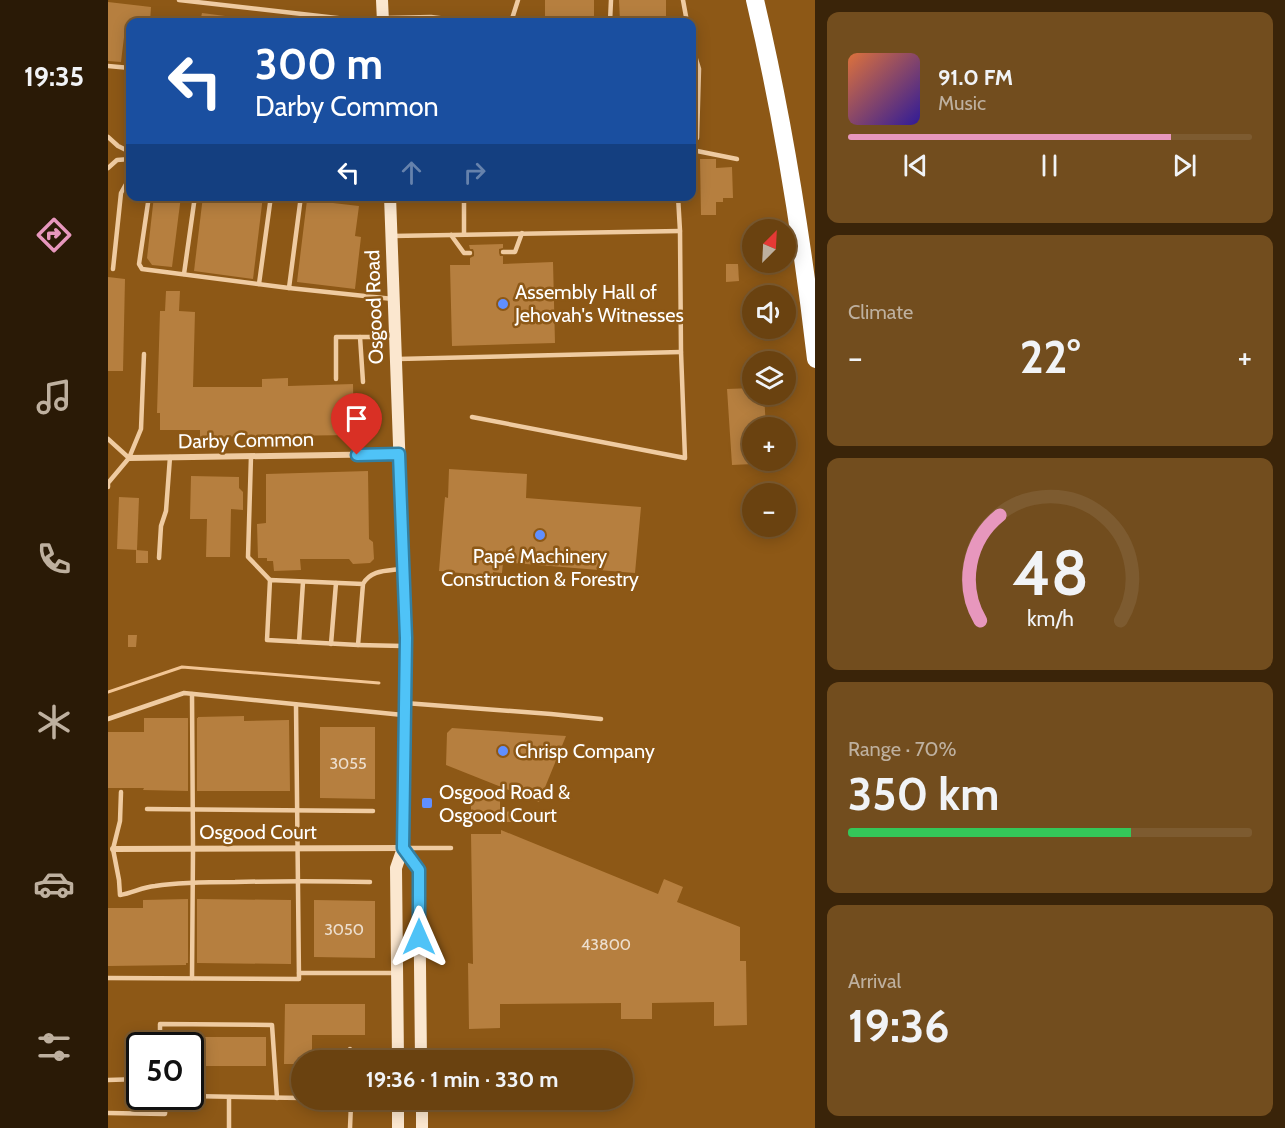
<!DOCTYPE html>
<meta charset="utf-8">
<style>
:root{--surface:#6a4210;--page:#724d1e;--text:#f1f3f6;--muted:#beb09f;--line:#7d5b30;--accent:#e797bd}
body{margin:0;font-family:Cabin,sans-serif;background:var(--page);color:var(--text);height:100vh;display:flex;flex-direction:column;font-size:22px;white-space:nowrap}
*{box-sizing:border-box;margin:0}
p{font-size:20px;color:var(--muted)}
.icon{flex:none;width:33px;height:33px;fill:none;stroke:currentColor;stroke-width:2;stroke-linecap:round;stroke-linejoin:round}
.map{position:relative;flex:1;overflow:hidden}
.side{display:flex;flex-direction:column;gap:12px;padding:12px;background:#3a2409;width:470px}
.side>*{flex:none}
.guide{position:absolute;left:18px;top:18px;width:570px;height:183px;border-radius:12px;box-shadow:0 3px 15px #0003,0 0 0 2px var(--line);background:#1a4fa0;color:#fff;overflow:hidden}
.needle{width:39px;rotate:24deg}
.tools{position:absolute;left:634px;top:219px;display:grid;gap:12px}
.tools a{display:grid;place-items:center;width:54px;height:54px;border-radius:50%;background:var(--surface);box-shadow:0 3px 15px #0003,0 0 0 2px var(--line);font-size:30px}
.speed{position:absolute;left:18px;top:1032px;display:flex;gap:12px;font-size:30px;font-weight:700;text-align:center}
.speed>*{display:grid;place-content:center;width:78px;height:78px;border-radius:50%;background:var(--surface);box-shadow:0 3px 15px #0003,0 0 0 2px var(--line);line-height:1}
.speed .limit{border:3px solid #111;border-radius:9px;background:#fff;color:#111}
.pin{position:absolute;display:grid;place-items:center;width:51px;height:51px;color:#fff;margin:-62px -26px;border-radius:50% 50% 50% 0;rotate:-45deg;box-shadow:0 0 6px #0007}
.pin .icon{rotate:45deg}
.me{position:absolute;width:66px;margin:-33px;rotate:0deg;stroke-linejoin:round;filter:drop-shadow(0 0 4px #0008)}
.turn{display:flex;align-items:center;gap:21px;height:126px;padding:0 30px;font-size:27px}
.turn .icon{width:78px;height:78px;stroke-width:2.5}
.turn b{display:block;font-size:42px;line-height:51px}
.lanes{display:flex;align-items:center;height:57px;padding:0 30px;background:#0003;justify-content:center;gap:30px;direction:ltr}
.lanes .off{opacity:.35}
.big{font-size:45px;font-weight:700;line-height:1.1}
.side .widget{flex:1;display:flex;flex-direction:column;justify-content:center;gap:9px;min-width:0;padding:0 21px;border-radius:12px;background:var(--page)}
.side .dial{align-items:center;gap:0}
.dial svg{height:156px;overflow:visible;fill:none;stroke:var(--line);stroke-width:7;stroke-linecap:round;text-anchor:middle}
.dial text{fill:var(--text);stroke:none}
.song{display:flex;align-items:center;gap:18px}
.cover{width:72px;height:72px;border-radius:9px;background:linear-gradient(135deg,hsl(20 70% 55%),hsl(250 70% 35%))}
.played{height:6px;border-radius:3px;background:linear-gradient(90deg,var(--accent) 80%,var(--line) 80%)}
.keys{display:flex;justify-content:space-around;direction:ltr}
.heat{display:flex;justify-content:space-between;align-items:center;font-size:33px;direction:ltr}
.charge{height:9px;border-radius:4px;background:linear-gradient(90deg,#34c759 70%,var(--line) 0)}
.trip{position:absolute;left:183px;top:1050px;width:342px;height:60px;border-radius:30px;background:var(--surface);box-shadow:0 3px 15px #0003,0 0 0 2px var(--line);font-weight:700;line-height:60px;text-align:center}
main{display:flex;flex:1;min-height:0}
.dock{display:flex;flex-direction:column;width:108px;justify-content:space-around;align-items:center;background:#2a1a06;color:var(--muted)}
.dock .icon{width:42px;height:42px}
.dock .on{color:var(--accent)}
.dock b{font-size:27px;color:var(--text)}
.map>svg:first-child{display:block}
</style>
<main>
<nav class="dock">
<b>19:35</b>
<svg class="icon on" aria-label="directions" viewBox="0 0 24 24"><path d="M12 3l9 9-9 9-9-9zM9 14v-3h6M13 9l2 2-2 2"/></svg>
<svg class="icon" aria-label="music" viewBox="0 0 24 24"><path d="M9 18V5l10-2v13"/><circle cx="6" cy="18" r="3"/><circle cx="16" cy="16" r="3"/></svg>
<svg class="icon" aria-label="phone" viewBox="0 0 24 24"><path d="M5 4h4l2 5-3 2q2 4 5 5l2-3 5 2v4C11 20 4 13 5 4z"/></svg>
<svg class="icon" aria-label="climate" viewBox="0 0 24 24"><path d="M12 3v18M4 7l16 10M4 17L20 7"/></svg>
<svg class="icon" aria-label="car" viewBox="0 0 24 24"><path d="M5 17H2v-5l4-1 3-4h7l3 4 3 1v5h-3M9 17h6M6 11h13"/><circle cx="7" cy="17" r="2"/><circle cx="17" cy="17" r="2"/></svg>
<svg class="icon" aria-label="filters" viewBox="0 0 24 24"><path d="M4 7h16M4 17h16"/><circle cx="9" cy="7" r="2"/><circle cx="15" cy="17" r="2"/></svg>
</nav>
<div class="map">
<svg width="708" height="1128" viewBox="0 0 708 1128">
<rect width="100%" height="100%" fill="#8d5816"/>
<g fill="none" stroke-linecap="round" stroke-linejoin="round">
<polyline stroke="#f2c594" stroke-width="3" points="0,692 74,667 271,683"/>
</g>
<g fill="#b67f3f">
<rect x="437" y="0" width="49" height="17"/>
<polygon points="511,0 558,0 558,21 512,22"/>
<polygon points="0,2 43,7 42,22 22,22 22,29 17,29 13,62 0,61"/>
<polygon points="94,13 125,17 124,22 92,22"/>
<polygon points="592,159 608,159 608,168 624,167 625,198 615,198 615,202 608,202 608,215 593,215"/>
<polygon points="46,196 73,196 64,267 44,265 39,258"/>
<polygon points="95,196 155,196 145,279 86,271"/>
<polygon points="199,200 251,206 247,236 253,237 247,289 189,282"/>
<polygon points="395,244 395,248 391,249 391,253 392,256 395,256 395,264 445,262 447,343 344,346 342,265 362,265 362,258 366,256 366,252 365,249 362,249 361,245"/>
<polygon points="618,264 630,264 631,281 618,282"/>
<polygon points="0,277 17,279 15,371 0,371"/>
<polygon points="58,291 72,291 71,311 87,312 85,387 154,387 154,379 180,378 180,386 245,384 246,435 92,437 92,430 52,430 52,413 49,413 52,311 57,311"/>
<polygon points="645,388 645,394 656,394 658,428 645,428 645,464 624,465 619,389"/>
<polygon points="341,469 419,474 418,498 533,507 527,573 395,562 394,573 385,572 384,581 364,574 331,571 337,497 340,498"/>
<polygon points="260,471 261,539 265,542 266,559 262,563 245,564 241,559 192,559 193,570 166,571 165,561 159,561 159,558 150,558 149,524 158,523 158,474"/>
<polygon points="83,476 131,477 131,488 135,492 135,510 123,509 122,557 98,557 99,519 82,519"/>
<polygon points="11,497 31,498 29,550 9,549"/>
<polygon points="28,550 40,551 40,563 28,563"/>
<polygon points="20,635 29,635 28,647 20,647"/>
<polygon points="136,716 136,721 181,720 182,791 89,791 89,718 90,718 90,717"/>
<polygon points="36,718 80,718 80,791 35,790 36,788 0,788 0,732 36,732"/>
<polygon points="212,727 267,727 267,799 212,798"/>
<polygon points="344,728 458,736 431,802 338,765 339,733"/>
<polygon points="366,794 392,794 392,812 363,812 363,802 366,802"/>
<polygon points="408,811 408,822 392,822 392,812"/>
<polygon points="393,830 550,894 556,879 575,887 569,902 632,927 632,961 638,961 639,1025 606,1026 606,1002 544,1003 544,1019 513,1019 513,1003 392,1004 392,1028 361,1029 360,963 365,964 363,834 393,834"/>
<polygon points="80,899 80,963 78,963 78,965 0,966 0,908 35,908 35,900"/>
<polygon points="89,899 183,900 183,964 89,963"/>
<polygon points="206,900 267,901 267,958 206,957"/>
<polygon points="177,1004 257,1004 257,1035 204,1035 204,1060 194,1060 194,1064 176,1064"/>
<polygon points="75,1037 158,1037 158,1066 82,1066 82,1046 75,1046"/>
</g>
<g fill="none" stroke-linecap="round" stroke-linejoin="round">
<g stroke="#efcba1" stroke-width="4.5">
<polyline points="71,0 264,22"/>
<polyline points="575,0 579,22"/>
<polyline points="277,18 323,17 362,22"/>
<polyline points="403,22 410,0"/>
<polyline points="502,22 503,0"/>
<polyline points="584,46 591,69 589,138"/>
<polyline points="0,66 22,68"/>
<polyline points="22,121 22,131"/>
<polyline points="0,137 10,146 22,152"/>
<polyline points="584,150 629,159"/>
<polyline points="0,168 9,160 22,159"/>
<polyline points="41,196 31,264 34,269 181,288 285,299"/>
<polyline points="356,196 356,234"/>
<polyline points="343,235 356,253 362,253"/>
<polyline points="284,236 572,231"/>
<polyline points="395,252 407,252 414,233"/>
<polyline points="5,269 13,193 22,177"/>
<polyline points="76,274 87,196"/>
<polyline points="151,284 163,196"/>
<polyline points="181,288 193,196"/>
<polyline points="252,337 255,382"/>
<polyline points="290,359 573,352"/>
<polyline points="228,379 228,337 285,337"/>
<polyline points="364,417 577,458 573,352 572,231 570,196"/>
<polyline points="0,439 21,458"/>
<polyline points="143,456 140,557 162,580"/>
<polyline points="0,487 0,483 21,458 33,429 36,354"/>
<polyline points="51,558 53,526 58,511 62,457"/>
<path d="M255,584L162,580L159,640L250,645L255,584C263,570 278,571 293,569"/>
<polyline points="191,642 195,582"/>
<polyline points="223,644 228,583"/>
<polyline points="250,645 295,646"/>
<polyline points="297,703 443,714 493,719"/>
<polyline points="0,719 76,693 295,715"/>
<path d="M13,792L12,821L5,849L11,880L12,895C25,893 34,887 47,886C73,882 100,882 127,882C172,881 217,881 262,882"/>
<polyline points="39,809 265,811"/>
<polyline points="298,848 343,848"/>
<polyline points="191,973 289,973"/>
<polyline points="0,978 191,979 188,705"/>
<polyline points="84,978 85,849 84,694"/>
<polyline points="52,1046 52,1024 164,1025 169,1098"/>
<polyline points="241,1060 242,1049"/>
<polyline points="0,1080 32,1079"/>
<polyline points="82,1096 194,1098"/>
<polyline points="240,1100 243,1104 242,1128"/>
<polyline points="0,1113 57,1114 58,1096"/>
<polyline points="121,1128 121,1097"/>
</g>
<g stroke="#efcba1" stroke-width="6">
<polyline points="21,458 291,454"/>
<polyline points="5,849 295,848"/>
</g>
<g stroke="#fbe7cf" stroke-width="12">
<polyline points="274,0 275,22"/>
<polyline points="282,196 298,638 295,848 288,868 290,1060"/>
<polyline points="295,848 311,870 313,1060"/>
<polyline points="314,1100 314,1128"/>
<polyline points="290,1128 290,1100"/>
</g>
<path stroke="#fff" stroke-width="18" d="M647,0C675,118 694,238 708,359"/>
</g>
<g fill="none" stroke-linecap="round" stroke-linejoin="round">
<defs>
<polyline id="route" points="249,455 291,454 298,638 295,848 311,870 311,937"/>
</defs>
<use href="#route" stroke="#337fa1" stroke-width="15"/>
<use href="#route" stroke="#4fc3f7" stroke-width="10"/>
</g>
<g fill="#608fff" stroke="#8d5816" stroke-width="2">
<circle cx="395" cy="304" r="6"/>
<circle cx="432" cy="535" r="6"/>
<circle cx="395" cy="751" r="6"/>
<rect x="313" y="797" width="12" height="12" rx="3"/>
</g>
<g text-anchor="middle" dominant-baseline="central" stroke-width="5" stroke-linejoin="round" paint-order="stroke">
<g font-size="16" fill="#eddfcf">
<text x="240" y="763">3055</text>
<text x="236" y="929">3050</text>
<text x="498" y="944">43800</text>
</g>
<g font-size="20" fill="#fff" stroke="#8d5816" text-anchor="start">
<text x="407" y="292">Assembly Hall of<tspan x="407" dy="23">Jehovah's Witnesses</tspan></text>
<text x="432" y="556" text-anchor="middle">Papé Machinery<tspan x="432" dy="23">Construction &amp; Forestry</tspan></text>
<text x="407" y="751">Chrisp Company</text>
<text x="331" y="792">Osgood Road &amp;<tspan x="331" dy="23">Osgood Court</tspan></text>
</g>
<g font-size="20" fill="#fff" stroke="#8d5816">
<text transform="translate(266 307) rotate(-92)">Osgood Road</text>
<text transform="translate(138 440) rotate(-1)">Darby Common</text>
<text x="150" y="832">Osgood Court</text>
</g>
</g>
</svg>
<div class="tools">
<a><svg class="needle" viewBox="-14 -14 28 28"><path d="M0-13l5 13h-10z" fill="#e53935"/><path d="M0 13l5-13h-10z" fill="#beb09f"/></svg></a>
<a><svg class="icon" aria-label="sound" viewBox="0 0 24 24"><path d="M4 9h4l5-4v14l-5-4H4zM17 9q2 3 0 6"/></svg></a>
<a><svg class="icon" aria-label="layers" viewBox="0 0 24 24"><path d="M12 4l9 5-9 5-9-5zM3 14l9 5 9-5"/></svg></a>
<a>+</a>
<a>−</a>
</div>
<div class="speed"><div class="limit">50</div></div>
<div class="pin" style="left:249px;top:455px;background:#d93025"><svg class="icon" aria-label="arrive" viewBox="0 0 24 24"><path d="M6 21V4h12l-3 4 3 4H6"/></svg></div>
<svg class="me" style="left:311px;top:937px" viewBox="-20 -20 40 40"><path d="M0-17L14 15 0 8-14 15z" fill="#4fc3f7" stroke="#fff" stroke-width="4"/></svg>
<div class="trip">19:36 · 1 min · 330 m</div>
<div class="guide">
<div class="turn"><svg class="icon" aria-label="left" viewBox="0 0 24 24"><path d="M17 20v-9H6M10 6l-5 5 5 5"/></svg><div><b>300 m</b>Darby Common</div></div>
<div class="lanes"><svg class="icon" aria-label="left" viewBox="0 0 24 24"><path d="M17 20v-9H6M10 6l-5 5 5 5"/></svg><svg class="icon off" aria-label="ahead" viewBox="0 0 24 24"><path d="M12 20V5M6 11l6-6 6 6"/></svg><svg class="icon off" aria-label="right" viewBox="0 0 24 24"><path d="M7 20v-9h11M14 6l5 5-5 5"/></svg></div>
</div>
</div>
<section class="side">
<div class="widget">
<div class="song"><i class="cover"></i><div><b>91.0 FM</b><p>Music</p></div></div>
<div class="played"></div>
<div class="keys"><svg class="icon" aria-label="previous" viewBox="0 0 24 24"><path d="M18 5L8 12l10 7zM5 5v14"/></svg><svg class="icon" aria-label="pause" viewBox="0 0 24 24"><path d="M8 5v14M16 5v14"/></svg><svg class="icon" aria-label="next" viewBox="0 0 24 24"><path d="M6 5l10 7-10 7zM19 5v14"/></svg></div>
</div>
<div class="widget"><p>Climate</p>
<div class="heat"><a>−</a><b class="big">22°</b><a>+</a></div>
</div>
<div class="widget dial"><svg viewBox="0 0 100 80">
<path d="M14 69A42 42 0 1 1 86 69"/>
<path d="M14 69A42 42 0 0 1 24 15" stroke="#e797bd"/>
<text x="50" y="56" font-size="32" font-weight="700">48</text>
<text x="50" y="72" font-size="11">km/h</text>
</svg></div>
<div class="widget"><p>Range · 70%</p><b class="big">350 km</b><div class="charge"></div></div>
<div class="widget"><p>Arrival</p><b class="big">19:36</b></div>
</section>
</main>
